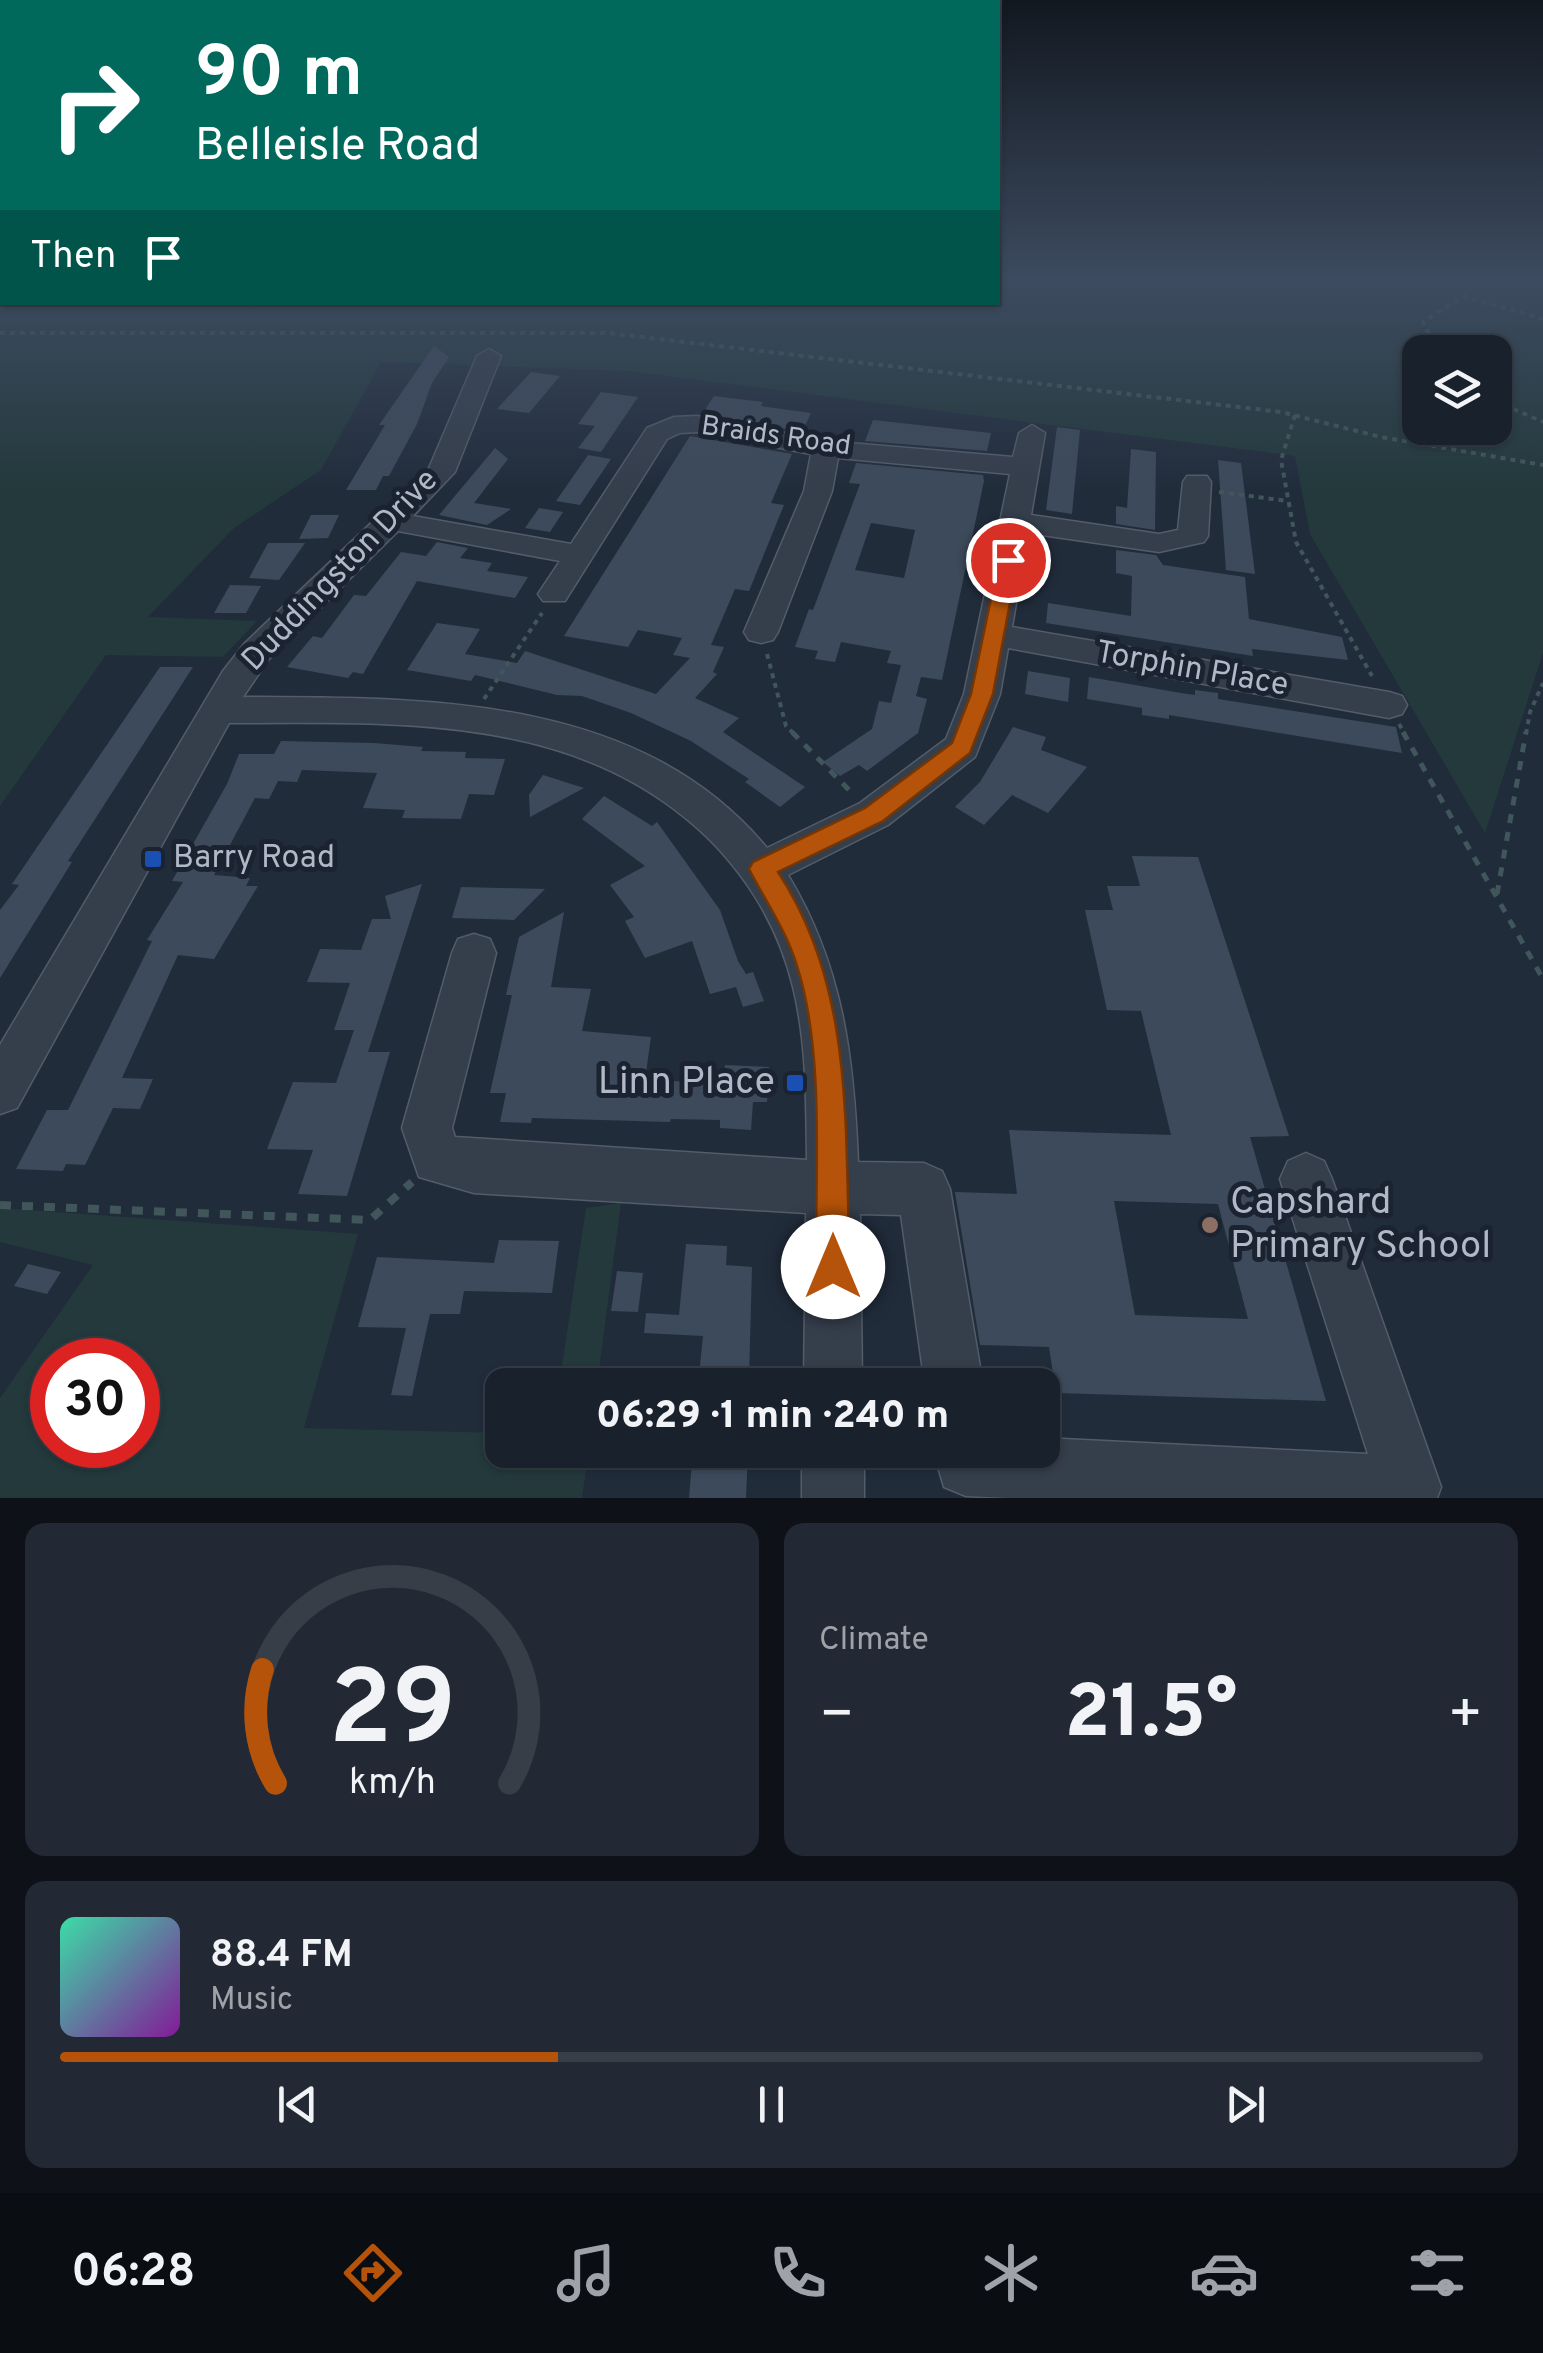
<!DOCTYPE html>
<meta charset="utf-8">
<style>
:root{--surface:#19212c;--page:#222934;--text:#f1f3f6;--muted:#9fa3a9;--line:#373e48;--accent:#b45309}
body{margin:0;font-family:Overpass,sans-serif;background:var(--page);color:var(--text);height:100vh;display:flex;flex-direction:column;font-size:38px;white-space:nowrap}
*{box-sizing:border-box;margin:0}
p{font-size:32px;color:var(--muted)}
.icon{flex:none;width:55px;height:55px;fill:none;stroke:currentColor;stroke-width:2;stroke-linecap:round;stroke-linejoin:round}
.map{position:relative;height:1498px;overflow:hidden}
.side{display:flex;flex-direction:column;gap:25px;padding:25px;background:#0e1218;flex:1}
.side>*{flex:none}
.top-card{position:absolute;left:0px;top:0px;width:1000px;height:305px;box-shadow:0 2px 8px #0004,0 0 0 2px var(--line);background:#00695c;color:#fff;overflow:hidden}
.tools{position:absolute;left:1402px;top:335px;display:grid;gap:20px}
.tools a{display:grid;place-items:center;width:110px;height:110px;border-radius:20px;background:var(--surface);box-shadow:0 2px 8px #0004,0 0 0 2px var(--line);font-size:50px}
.speed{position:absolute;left:30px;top:1338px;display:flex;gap:20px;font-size:50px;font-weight:700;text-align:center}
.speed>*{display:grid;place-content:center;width:130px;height:130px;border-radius:50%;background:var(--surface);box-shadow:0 2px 8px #0004,0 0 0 2px var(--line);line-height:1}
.speed .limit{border:15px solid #d22;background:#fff;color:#111}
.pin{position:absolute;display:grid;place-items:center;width:85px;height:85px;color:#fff;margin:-42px;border:5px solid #fff;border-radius:50%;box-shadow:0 2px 10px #0007}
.me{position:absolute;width:110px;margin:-55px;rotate:0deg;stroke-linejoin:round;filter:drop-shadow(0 0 8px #0008)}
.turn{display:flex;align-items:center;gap:35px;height:210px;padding:0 30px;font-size:45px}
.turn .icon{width:130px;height:130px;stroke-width:2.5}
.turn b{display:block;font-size:70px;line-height:85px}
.then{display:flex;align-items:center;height:95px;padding:0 30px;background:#0003;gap:20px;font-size:38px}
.big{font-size:75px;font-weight:800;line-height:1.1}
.side .widget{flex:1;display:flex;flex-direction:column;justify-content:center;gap:15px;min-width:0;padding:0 35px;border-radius:20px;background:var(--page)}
.side .dial{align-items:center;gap:0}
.dial svg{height:260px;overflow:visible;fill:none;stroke:var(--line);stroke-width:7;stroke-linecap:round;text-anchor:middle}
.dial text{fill:var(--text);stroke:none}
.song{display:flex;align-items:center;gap:30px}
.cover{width:120px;height:120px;border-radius:15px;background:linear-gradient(135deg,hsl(160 70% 55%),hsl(290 70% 35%))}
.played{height:10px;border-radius:5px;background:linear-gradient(90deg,var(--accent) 35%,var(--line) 35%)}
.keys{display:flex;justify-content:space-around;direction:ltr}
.heat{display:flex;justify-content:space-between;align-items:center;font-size:55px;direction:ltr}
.side .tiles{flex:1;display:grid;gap:25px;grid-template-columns:1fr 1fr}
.widget:last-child{grid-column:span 2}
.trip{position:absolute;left:485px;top:1368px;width:575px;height:100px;border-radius:20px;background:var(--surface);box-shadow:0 2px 8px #0004,0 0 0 2px var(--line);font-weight:800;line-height:100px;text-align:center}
.dock{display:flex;height:160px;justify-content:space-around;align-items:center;background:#0a0d12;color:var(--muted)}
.dock .icon{width:70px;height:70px}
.dock .current{color:var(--accent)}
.dock b{font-size:45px;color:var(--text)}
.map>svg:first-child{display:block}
</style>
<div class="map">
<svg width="1543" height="1498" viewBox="0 0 1543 1498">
<rect width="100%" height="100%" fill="#212c3b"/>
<g fill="#23393c" fill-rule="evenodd">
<path d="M0,282L2,302H998V282H1543V653L1485,833L1310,534L1295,456L628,371L381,362L321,470L234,528L148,617L257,621L223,657L106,655L0,806ZM1420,352H1495V428H1420Z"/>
<polygon points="621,1203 597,1385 559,1385 586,1208"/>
<path d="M0,1208L358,1234L304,1428L502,1433V1450H589L582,1498H0V1398L93,1265L0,1242ZM52,1360H138V1445H52Z"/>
</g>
<g fill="#3d4a5b" fill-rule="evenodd">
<polygon points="434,346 449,357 432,383 417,424 389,476 383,476 376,490 346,490 385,425 379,425"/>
<polygon points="531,372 560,376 529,413 497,409"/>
<polygon points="601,392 638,397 601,452 578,448 595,426 578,424"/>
<polygon points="714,396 763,402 761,406 811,413 802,432 703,413"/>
<polygon points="873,420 991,433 987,451 865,441"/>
<polygon points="1057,427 1080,430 1072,514 1046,510"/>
<polygon points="690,436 792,454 771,503 784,505 749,591 735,589 711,645 724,647 713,672 717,674 695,698 739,718 723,732 805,787 780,807 745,782 749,779 691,741 631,713 582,696 557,695 475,675 471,681 407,670 437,623 480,629 465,654 517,663 525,651 656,694 690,658 673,655 682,638 638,630 628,647 564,636"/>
<polygon points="495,448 508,459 474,503 511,509 487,525 439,515"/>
<polygon points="1131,449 1156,452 1155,530 1116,524 1116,506 1127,508"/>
<polygon points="588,455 611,459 580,505 556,501"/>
<polygon points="1218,460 1241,463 1255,574 1226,570"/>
<path d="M856,463L983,475L984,481L942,680L921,677L916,696L927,699L918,733L867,771L859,765L840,776L823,762L872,729L879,701L891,703L901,665L887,663L891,651L841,642L835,662L815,659L818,651L795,647L809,609L813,610L860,484L849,483ZM871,523L915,530L904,578L855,570Z"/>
<polygon points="539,508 563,512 550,532 525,528"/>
<polygon points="311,515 339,515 328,538 299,539"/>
<polygon points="437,542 468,548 460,558 492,563 487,571 528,577 515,598 417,581 363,674 353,672 348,678 287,667 313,636 322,638 354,595 366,596 401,552 426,556"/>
<polygon points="268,543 305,543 279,580 249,578"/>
<polygon points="1116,550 1156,555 1163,565 1245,577 1249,619 1342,637 1348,660 1252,649 1253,656 1046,623 1048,603 1131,616 1132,576 1116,573"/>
<polygon points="230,585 261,586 246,613 214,613"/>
<polygon points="160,667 193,667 68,861 72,862 0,978 0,910 19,885 12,884"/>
<polygon points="1028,671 1070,678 1068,702 1025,694"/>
<polygon points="1089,677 1181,693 1195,695 1195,690 1218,693 1218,699 1396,727 1402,753 1169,715 1169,719 1142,715 1142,708 1087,699"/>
<polygon points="1013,727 1046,737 1041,750 1087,767 1048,813 1012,795 984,825 955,807 980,782"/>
<polygon points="281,741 374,743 423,747 421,751 466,752 465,758 505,759 494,795 469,794 461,819 402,818 405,810 363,808 377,773 302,770 297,782 278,781 269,799 255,798 214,875 250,878 246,886 258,886 214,959 178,955 122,1078 153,1079 140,1109 113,1108 85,1165 66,1164 63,1171 16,1169 47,1110 68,1110 152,941 147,940 183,882 172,881 227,784 239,754 274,754"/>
<polygon points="543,775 584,788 530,817 529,795"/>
<polygon points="604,796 652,826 657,822 720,910 738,961 746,974 753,972 764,1001 743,1007 736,987 710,994 692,941 645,958 625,921 634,917 610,885 645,866 582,819"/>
<path d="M1132,856L1198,857L1289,1136L1250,1137L1326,1401L1056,1393L1049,1347L980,1345L955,1192L1017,1194L1009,1130L1171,1135L1141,1011L1107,1010L1085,910H1113L1107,886H1140ZM1114,1201L1218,1204L1248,1319L1135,1315Z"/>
<polygon points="422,884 368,1052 390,1052 347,1196 298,1194 313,1150 267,1149 293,1082 336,1083 354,1030 334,1030 350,983 307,982 320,949 361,950 372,919 391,919 385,896"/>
<polygon points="461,887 545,889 514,920 452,918"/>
<polygon points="564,912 551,987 591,989 582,1031 651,1037 645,1080 723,1083 725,1065 769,1067 767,1102 753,1102 751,1130 720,1128 720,1120 671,1119 670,1122 532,1118 531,1123 500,1122 506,1093 490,1093 512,995 506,995 519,937"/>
<polygon points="499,1240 559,1241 552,1293 464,1291 460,1314 430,1314 412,1396 391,1395 406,1328 358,1327 377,1257 494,1263"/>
<polygon points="686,1244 727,1246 726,1265 752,1267 749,1379 699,1376 703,1336 644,1333 646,1313 679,1315"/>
<polygon points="28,1264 61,1272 47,1294 14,1286"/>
<polygon points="617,1271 643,1273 638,1312 611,1311"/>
<polygon points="693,1450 748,1450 746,1498 689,1498"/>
</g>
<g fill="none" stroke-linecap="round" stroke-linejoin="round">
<defs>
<g id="minor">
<path d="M489,349L501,356L455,472L413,516L571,544L647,428L674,417L697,416L826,441L1013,457L1019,433L1032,425L1045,433L1031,515L1159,534L1178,530L1183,482L1187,476H1207L1211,482L1208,536L1204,542L1159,552L1028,533L1012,627L1389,692L1402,696L1407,705L1402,714L1389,718L1008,648L1000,694L975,757L888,825L788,875C843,966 854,1058 858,1162L924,1163L942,1171L950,1189L983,1385H925L901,1215L860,1214L862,1385H804L806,1213L474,1193L419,1177L402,1128L452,953L458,939L474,934L490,939L496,953L452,1128L455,1137L807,1160C806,1102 807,1044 793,987C779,929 750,880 708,838C577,712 398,723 229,723L17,1108L0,1114V1045L223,671L245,643L429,468L477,356ZM697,432L811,454L804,491L744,632L749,640L761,643L773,640L778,632L832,491L838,458L1010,474L964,694L946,739L860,803L767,848C639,694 426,698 243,697L269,659L398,531L560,561L538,594L543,601H565L667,439L680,433Z"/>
<polygon points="1306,1153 1324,1161 1332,1179 1441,1487 1437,1498 1010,1498 966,1496 944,1487 933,1450 1042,1450 1042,1438 1368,1454 1280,1179 1288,1161"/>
<rect x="802" y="1450" width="62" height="48"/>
</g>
</defs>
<use href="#minor" stroke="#535c69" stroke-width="3"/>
<g stroke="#41565a" stroke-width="4" stroke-dasharray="5 5" stroke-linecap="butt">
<polyline points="1464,296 1475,282"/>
<polyline points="0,333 608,333 1281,412 1381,437 1543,465"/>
<polyline points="1437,352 1423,322 1464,296 1543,319"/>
<polyline points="1495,401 1543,422"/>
<polyline points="1295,415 1281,460 1296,542 1372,676"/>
<polyline points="1219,492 1288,501"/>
<polyline points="767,654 786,726 794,734"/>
<polyline points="484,699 542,613"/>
<polyline points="1399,724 1405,734"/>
<polyline points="1526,734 1530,712 1543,683"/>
</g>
<g stroke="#41565a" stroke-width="5" stroke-dasharray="9 9" stroke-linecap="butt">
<polyline points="792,732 852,793"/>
<polyline points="1403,732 1543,979"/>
<polyline points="1497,894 1526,732"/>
</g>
<polyline stroke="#41565a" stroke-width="8" stroke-dasharray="11 11" stroke-linecap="butt" points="0,1205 370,1220 412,1182"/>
<use href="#minor" fill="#353e4b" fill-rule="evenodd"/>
</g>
<linearGradient id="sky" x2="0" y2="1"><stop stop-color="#121820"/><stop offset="0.57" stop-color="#3d4b60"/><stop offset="1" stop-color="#3d4b60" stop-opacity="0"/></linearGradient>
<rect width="1543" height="491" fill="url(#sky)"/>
<path fill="#b45309" stroke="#753606" stroke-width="2.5" d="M1008,554L1018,560L993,694L970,753L883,821L778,872C856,990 844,1132 850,1267L845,1279L833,1283L821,1279L816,1267C815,1174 825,1053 797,966C786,930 766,902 749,869L753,862L865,808L952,743L971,694L999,560Z"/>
<g fill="#1a4fb4" stroke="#1b2330" stroke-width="4">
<rect x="143" y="849" width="20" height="20" rx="5"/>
<rect x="785" y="1073" width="20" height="20" rx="5"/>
</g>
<circle fill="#8d6e63" stroke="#1b2330" stroke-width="4" cx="1210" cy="1225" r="10"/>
<g text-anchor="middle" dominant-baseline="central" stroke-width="10" stroke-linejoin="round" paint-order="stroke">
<g font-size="28" fill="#b0b9c7" stroke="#1b2330">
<text transform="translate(776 437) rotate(8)">Braids Road</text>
</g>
<g font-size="32" fill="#b0b9c7" stroke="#1b2330">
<text transform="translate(341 571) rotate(-46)">Duddingston Drive</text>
<text transform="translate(1192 670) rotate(10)">Torphin Place</text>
</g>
<g font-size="32" fill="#b0b9c7" stroke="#1b2330" text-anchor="start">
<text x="173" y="859">Barry Road</text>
</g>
<g font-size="38" fill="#b0b9c7" stroke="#1b2330" text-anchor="end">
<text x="775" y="1083">Linn Place</text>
<text x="1230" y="1203" text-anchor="start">Capshard<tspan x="1230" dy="44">Primary School</tspan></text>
</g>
</g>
</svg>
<div class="tools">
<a><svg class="icon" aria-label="layers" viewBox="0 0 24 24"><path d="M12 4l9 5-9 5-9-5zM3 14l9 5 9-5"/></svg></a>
</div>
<div class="speed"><div class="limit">30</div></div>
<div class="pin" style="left:1008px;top:560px;background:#d93025"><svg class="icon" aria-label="arrive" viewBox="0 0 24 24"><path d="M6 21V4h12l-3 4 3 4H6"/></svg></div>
<svg class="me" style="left:833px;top:1267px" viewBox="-20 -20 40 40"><circle r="19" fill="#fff"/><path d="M0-13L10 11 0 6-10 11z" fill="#b45309"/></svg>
<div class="trip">06:29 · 1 min · 240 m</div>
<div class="top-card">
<div class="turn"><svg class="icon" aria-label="right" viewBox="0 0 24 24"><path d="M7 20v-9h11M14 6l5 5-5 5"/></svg><div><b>90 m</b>Belleisle Road</div></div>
<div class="then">Then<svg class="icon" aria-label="arrive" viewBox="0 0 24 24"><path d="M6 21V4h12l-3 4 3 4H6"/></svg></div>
</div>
</div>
<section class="side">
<div class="tiles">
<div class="widget dial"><svg viewBox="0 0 100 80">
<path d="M14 69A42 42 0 1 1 86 69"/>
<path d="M14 69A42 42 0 0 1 10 34" stroke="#b45309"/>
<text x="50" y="56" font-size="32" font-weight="700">29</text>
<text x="50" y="72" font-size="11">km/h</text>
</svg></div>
<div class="widget"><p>Climate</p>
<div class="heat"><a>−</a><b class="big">21.5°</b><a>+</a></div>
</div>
<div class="widget">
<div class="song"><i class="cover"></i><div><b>88.4 FM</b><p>Music</p></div></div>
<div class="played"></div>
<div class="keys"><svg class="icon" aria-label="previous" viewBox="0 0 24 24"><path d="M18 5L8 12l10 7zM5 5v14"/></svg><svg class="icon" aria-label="pause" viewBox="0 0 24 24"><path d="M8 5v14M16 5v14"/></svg><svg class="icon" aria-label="next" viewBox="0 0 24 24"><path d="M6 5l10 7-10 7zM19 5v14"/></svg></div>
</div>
</div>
</section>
<nav class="dock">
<b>06:28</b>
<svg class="icon current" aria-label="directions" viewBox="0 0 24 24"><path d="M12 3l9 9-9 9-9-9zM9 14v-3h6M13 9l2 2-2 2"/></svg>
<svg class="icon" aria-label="music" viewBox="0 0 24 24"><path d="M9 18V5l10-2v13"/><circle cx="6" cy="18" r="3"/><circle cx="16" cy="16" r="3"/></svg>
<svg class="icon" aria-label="phone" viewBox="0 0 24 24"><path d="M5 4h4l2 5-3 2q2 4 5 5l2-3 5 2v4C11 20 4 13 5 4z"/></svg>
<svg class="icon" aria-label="climate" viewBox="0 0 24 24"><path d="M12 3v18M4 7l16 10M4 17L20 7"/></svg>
<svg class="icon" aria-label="car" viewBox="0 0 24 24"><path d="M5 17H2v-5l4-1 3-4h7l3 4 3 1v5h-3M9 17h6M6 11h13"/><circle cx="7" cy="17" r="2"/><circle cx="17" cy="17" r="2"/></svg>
<svg class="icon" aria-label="filters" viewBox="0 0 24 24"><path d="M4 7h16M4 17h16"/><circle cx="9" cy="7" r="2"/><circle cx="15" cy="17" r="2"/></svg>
</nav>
